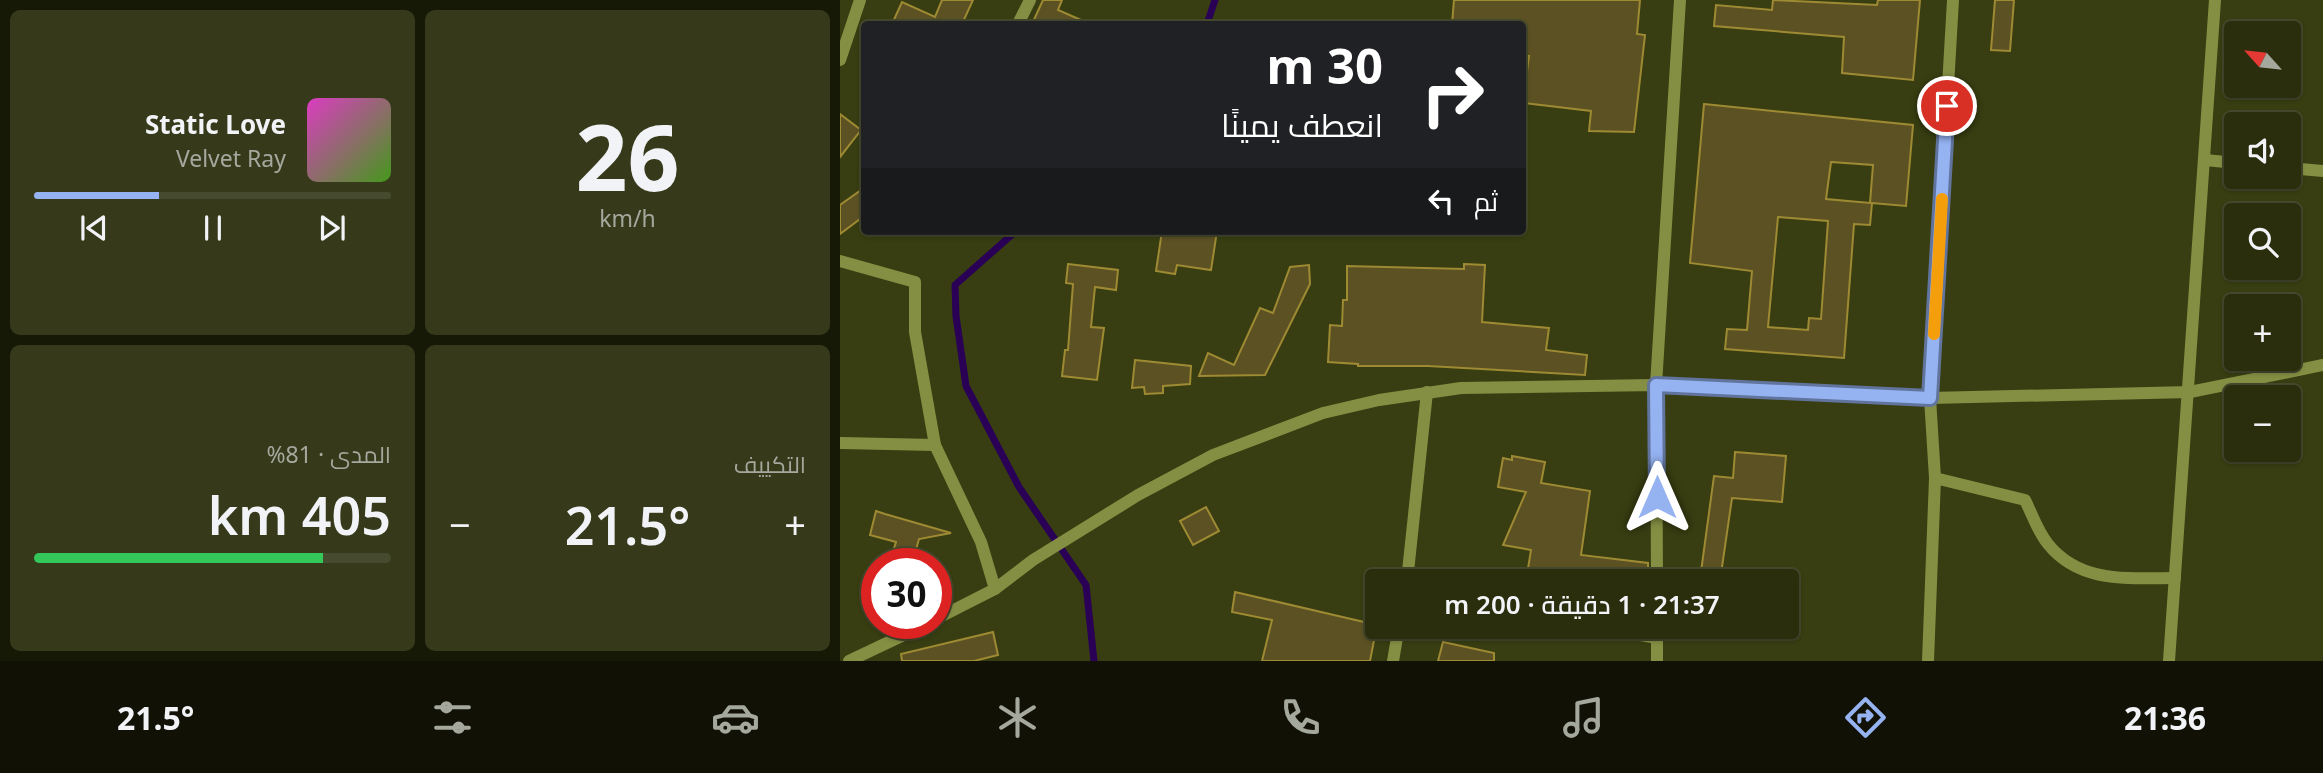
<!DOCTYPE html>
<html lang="ar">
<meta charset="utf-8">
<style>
:root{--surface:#2a2e0d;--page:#363a1b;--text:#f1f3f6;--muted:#a5a89d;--line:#464a2e;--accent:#95b2f1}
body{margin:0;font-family:"Noto Sans",Cairo,sans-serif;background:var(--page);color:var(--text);direction:rtl;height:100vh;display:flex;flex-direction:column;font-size:26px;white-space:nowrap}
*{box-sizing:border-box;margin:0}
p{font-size:23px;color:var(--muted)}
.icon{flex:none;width:38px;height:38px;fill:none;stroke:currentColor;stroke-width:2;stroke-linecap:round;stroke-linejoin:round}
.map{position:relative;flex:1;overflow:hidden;direction:ltr}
.sheet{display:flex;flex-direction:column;gap:10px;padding:10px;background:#171907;width:840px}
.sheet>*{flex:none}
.top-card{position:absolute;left:21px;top:21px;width:665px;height:214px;border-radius:7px;box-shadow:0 2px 5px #0004,0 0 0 2px var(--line);direction:rtl;background:#202124;color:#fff;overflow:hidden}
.needle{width:46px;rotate:297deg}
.controls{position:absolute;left:1384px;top:21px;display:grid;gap:14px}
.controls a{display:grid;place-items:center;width:77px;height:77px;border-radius:7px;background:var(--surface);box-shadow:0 2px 5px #0004,0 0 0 2px var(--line);font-size:35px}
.speed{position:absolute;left:21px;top:548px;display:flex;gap:14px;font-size:35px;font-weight:700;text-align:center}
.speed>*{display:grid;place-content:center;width:91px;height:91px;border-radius:50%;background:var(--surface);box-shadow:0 2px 5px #0004,0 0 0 2px var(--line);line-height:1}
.speed .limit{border:10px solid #d22;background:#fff;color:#111}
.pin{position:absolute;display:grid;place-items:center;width:60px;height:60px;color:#fff;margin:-30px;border:4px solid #fff;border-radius:50%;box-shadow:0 2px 7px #0007}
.me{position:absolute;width:77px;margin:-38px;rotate:0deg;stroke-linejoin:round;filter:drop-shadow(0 0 5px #0008)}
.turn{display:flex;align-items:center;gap:24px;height:147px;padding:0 28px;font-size:32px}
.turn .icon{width:91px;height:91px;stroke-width:2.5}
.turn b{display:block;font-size:49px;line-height:60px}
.then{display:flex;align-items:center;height:66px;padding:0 28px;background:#0003;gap:14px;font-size:26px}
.big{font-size:52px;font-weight:600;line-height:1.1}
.sheet .tile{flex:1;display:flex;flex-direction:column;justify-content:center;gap:10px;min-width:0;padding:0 24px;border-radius:10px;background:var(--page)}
.sheet .dial{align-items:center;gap:0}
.dial b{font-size:91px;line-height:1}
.song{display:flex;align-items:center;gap:21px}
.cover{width:84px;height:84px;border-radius:10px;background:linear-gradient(135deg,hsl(310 70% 55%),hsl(100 70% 35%))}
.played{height:7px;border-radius:4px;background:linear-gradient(90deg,var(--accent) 35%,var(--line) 35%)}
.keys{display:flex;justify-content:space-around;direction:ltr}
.heat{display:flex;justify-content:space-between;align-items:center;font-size:38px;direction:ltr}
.charge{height:10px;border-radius:5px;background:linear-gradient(90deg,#34c759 81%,var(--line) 0)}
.sheet .tiles{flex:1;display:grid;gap:10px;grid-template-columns:repeat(2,1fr)}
.trip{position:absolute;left:525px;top:569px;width:434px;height:70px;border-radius:7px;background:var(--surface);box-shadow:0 2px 5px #0004,0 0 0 2px var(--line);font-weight:600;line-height:70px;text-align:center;direction:rtl}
.tabs{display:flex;height:112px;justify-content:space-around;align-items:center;background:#111205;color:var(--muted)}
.tabs .icon{width:49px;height:49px}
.tabs .selected{color:var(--accent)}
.tabs b{font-size:32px;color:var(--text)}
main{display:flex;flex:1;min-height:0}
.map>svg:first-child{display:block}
</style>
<main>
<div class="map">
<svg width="1483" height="661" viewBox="0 0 1483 661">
<rect width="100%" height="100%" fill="#383e11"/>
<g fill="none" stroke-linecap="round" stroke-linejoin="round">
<g stroke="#290056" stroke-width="7">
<polyline points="367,24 375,0"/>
<polyline points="176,231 115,285 116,316 126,386 179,487 246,585 254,661"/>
</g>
</g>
<g fill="#5c5123" stroke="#9e8a33" stroke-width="2" fill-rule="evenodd">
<polygon points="102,0 133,0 122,24 52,24 62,2 95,17"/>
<polygon points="203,0 222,0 218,10 250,24 192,24"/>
<polygon points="614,0 800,0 797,34 805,35 794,132 749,131 751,111 683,103 689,56 682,56 682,24 612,24"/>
<polygon points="933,0 1037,5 1038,0 1080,0 1073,80 1002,73 1004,37 874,26 876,5 932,10"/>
<polygon points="1155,0 1174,0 1170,51 1151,50"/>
<path d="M864,104L1073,125L1066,206L1032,203L1030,225L1014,224L1004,358L885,349L887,329L907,330L912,271L850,263ZM991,162L1033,165L1030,203L986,199ZM938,217L988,221L981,319L969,318L968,330L928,327Z"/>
<polygon points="0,114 21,130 0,157"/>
<polygon points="24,188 24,216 0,234 0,205"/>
<polygon points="322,231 377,231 371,270 337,265 335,274 316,271"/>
<polygon points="228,264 278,270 276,290 255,287 251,327 264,328 257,380 222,376 225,350 228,350 233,284 226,283"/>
<polygon points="624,264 645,265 642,322 709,328 706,350 747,355 745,375 588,366 518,366 518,364 488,362 490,325 502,326 503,300 507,300 507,266 624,269"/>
<polygon points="469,265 470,284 425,375 359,376 368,353 394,365 420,308 433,313 450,267"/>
<polygon points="295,360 351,366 350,384 323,386 323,393 305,394 304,387 292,388"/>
<polygon points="895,452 946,456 942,502 892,498 880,581 860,579 874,476 893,478"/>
<polygon points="672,456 705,462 701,483 750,491 741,555 808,563 808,581 686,581 691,550 663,545 686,492 658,487 663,458 672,460"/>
<polygon points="366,507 379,531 353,545 340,521"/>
<polygon points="36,511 45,514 111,533 79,539 72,564 49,564 56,542 30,535"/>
<polygon points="395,592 537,625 530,661 422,661 432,620 392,612"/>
<polygon points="153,632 158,655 134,661 62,661 61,654"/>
<polygon points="603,642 654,653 654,661 598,661"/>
</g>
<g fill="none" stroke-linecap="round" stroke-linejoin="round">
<g stroke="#858f43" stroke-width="12">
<polyline points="178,24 190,0"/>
<polyline points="0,60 20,0"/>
<polyline points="1365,160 1396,163"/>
<polyline points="1449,168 1483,171"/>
<polyline points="0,261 75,282 75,332 95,445 141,542 155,589"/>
<polyline points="1,443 95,445"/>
<path d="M1095,478L1185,500C1192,514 1198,532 1208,544C1240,584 1289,578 1335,578"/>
<polyline points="567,581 587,392"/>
<polyline points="817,581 816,385 840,0"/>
<polyline points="96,619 155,589 193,560 298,495 373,455 483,413 539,400 621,388 816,385 1090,398 1350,392 1483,365"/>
<polyline points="752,626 817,638"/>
<polyline points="817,626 817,661"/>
<polyline points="9,661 89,623"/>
<polyline points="553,661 559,626"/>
<polyline points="1088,661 1095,478 1090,398 1113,0"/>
<polyline points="1329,661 1375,0"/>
</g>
</g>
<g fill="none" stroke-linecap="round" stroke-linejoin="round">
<defs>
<polyline id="route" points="817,497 816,385 1090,398 1107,106"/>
</defs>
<use href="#route" stroke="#61749d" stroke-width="18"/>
<use href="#route" stroke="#95b2f1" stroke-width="12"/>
<polyline stroke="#f59e0b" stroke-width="12" points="1094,334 1102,199"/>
</g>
</svg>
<div class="controls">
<a><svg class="needle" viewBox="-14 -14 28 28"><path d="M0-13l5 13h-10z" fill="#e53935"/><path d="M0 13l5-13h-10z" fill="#a5a89d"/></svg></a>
<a><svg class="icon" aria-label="sound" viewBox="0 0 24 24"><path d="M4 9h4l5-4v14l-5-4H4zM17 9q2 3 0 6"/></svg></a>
<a><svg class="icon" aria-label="search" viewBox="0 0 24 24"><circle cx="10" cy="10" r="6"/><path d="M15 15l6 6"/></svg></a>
<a>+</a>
<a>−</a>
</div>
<div class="speed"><div class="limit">30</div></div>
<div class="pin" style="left:1107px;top:106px;background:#d93025"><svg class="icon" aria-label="arrive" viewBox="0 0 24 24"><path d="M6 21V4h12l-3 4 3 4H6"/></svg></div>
<svg class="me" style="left:817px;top:497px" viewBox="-20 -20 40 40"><path d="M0-17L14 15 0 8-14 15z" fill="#95b2f1" stroke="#fff" stroke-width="4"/></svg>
<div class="trip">21:37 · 1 دقيقة · 200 m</div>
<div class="top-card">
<div class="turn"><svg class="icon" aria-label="right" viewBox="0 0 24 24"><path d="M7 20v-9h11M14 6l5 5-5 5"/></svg><div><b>30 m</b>انعطف يمينًا</div></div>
<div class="then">ثم<svg class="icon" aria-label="left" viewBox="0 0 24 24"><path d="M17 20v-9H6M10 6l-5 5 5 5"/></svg></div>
</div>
</div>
<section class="sheet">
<div class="tiles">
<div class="tile dial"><b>26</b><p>km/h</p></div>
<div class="tile">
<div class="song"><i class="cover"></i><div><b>Static Love</b><p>Velvet Ray</p></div></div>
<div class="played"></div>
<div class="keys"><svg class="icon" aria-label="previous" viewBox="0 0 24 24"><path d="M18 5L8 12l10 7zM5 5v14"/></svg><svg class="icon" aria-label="pause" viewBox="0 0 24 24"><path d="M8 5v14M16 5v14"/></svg><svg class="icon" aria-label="next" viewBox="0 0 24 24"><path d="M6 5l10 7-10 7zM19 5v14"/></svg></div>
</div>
<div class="tile"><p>التكييف</p>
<div class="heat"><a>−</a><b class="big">21.5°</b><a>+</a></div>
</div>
<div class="tile"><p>المدى · 81%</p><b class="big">405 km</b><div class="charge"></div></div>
</div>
</section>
</main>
<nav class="tabs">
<b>21:36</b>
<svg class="icon selected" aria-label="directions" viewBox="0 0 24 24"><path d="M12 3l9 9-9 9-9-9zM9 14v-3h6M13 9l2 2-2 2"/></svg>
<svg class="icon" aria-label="music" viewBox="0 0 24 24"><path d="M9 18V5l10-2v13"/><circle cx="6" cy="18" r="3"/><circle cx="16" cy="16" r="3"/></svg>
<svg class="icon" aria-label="phone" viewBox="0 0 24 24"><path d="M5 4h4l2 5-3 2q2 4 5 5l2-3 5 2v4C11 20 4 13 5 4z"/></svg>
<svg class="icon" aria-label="climate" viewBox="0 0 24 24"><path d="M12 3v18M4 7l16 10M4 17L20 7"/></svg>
<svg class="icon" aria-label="car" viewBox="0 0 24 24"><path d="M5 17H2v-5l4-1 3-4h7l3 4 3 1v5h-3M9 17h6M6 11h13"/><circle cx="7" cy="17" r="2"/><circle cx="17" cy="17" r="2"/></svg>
<svg class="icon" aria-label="filters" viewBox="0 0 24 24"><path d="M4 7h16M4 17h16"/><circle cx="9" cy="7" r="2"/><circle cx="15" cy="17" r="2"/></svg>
<b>21.5°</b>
</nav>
